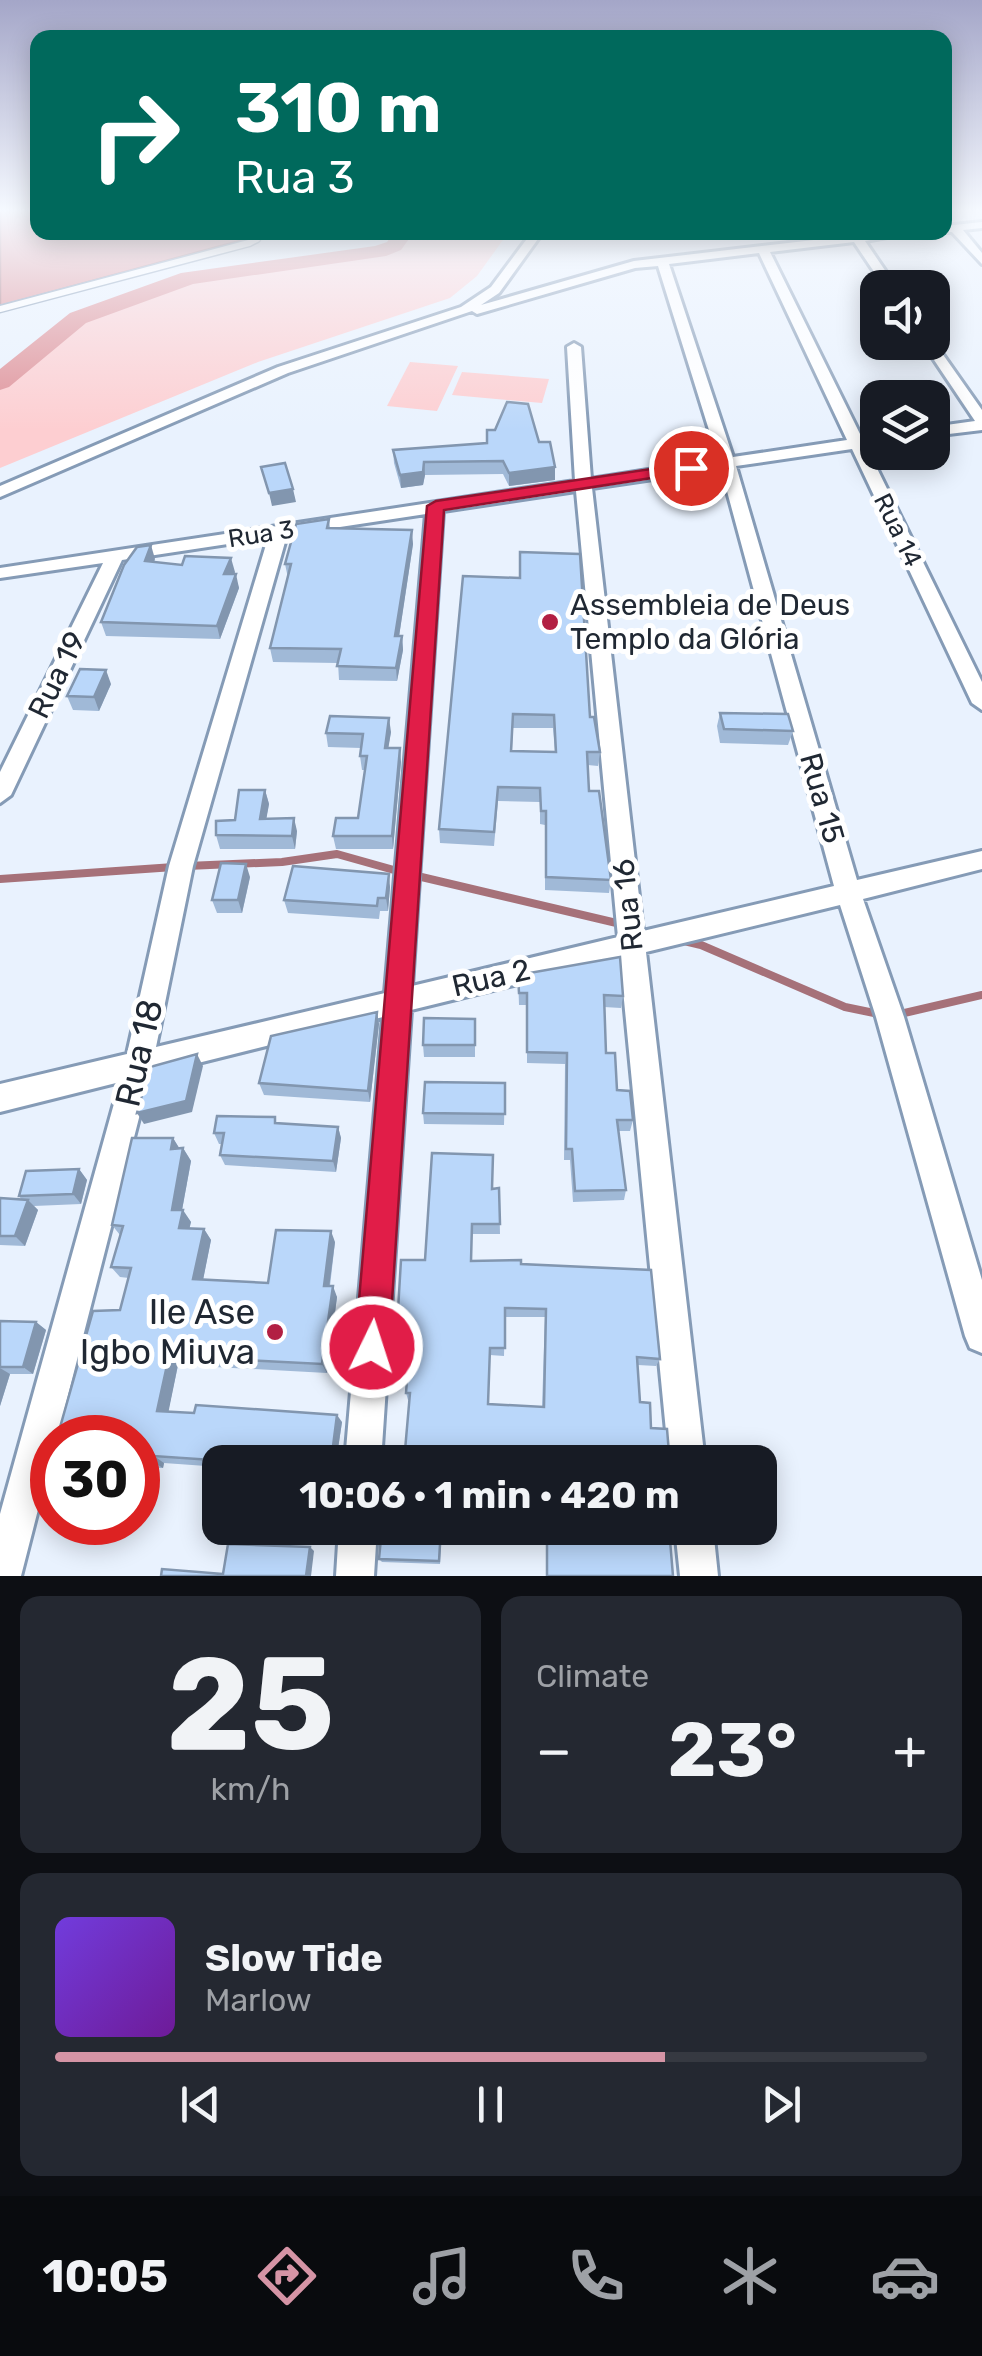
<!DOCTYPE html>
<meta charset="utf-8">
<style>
:root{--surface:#171b24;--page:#242831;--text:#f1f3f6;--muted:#9ea1a6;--line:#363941;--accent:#d594a5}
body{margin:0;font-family:Rubik,sans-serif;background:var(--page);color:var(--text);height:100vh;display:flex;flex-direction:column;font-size:38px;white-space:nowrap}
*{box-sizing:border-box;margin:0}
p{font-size:32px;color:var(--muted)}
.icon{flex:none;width:55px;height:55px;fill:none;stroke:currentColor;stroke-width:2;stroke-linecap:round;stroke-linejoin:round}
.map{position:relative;height:1576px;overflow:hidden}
.sheet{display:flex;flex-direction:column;gap:20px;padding:20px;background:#0d0f14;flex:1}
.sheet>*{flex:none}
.top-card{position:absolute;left:30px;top:30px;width:922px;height:210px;border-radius:20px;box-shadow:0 5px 25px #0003;background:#00695c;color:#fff;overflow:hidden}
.controls{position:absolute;left:860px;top:270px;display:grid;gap:20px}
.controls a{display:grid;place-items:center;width:90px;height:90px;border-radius:20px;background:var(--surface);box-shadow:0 5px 25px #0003;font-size:50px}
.speed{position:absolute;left:30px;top:1415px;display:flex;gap:20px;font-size:50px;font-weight:700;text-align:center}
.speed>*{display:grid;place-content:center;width:130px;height:130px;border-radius:50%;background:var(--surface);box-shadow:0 5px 25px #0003;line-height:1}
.speed .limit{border:15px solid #d22;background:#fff;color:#111}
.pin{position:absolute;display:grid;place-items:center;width:85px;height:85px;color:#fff;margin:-42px;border:5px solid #fff;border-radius:50%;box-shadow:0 2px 10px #0007}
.me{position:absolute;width:110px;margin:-55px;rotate:4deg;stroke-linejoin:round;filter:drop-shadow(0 0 8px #0008)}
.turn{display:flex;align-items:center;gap:35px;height:210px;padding:0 40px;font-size:45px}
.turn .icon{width:130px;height:130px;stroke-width:2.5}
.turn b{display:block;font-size:70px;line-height:85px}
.big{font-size:75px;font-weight:700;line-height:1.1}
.sheet .card{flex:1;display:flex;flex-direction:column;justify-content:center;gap:15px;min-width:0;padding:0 35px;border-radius:20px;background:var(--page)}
.sheet .dial{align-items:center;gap:0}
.dial b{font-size:130px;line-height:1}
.song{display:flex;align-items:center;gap:30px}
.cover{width:120px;height:120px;border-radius:15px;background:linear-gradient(135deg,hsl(260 70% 55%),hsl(280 70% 35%))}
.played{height:10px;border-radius:5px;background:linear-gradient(90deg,var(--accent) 70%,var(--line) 70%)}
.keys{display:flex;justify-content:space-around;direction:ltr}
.heat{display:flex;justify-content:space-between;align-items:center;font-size:55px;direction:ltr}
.sheet .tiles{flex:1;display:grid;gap:20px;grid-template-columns:1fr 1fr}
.card:last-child{grid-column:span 2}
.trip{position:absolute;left:202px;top:1445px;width:575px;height:100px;border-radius:20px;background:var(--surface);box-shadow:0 5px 25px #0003;font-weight:700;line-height:100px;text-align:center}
.dock{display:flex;height:160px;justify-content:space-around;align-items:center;background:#090b0e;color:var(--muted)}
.dock .icon{width:70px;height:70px}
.dock .active{color:var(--accent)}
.dock b{font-size:45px;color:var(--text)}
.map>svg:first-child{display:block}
</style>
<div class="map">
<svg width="982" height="1576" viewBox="0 0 982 1576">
<rect width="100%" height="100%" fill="#e9f2fe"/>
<g fill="#fdced1">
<polygon points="404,233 508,233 477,276 450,298 258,362 0,468 0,382 78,318 189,278 379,252 394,246"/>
<polygon points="410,362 458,366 437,411 387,406"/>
<polygon points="462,372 549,379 542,403 452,395"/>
</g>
<polygon fill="#df9097" stroke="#a67179" stroke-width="2.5" points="0,210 37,210 38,232 250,232 254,237 0,306"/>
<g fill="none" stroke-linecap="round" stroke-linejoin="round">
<g stroke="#a67179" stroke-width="8">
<polyline points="187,866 282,862 337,854 401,872"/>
<polyline points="413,875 625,925"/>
<polyline points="0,879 174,867"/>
<polyline points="680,940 701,945 845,1007 879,1014"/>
<polyline points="896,1015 982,995"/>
</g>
<polygon fill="#df9097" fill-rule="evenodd" points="394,232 414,232 401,250 386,256 193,284 86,323 9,387 0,390 0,369 70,313 181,273 375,246 387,242"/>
<defs>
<polyline id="lane" points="0,309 249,243 257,239 256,232"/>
<g id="street">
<polygon points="982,222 982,228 963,230 982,253 982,264 952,232 945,232 945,226"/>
<path d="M532,232H543L499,293L481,305L634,261L857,235L915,232L865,241L897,288H885L854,242L770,252L862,438L878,435V445L866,446L982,682V710L972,703L852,449L736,466L857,880L982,851V869L863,899L904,1017L982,1280V1353L970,1348L965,1336L876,1017L840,905L646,952L705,1462H669L620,959L411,1010L381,1462H345L383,1017L150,1075L57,1438H52V1455L21,1576H0V1514L120,1082L0,1112V1084L127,1054L169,866L268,538L122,560L11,795L0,803V772L103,563L0,578V568L575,481L567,347L574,343L581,347L591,479L718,459L658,266L635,268L477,314L472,311L288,373L0,497V486L278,367L461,307L491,287ZM759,253L847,440L733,457L669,264ZM721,469L834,886L643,931L592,488ZM576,491L618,937L412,986L443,511ZM426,514L385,993L156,1047L193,866L287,535Z"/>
<polygon points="932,339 982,410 982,430 932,436 932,427 975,421 922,342 932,342"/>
<polygon points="339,1528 377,1528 374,1576 336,1576"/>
<polygon points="675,1528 713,1528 718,1576 680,1576"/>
</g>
</defs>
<use href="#lane" stroke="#859bb6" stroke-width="9"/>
<use href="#street" stroke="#859bb6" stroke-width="6"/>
<use href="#lane" stroke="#fff" stroke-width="6"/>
<use href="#street" fill="#fff" fill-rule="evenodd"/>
</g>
<g fill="#a0b9d7" fill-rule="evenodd">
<polygon points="539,442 555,480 509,486 503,474 425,475 423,485 401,488 394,463 393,450 487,443"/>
<polygon points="329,519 330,528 413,544 399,636 402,636 403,650 397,681 339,680 338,663 273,662 270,648 288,578 285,564"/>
<path d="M520,552L590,717L600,752L598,766L588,765L589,791L611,880L609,893L545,890V825L540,824V802L498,801L494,846L440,843L439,829L520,578ZM513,728H553L555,752L512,751Z"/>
<polygon points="155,559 154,562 235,572 234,574 239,588 220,639 106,636 101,622"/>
<polygon points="111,684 99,711 73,710 67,696"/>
<polygon points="720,713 793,731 788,745 720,743 717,726"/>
<polygon points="391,732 388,748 401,762 393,849 336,849 333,836 358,818 365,770 362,770 360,756 361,748 328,747 326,733"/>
<polygon points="265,790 269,804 266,819 297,831 295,849 220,849 216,835 235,820"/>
<polygon points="250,877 242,913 217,913 212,900"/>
<polygon points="390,887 388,911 380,911 379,919 288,913 284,900"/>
<polygon points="518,975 623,996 621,1008 604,1007 606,1053 617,1090 633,1120 630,1131 618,1131 626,1190 624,1200 573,1202 570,1160 564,1160 565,1064 527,1063 527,1005 519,1005"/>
<polygon points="377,1012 379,1024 370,1102 264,1095 259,1083"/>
<polygon points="475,1019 475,1057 424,1057 423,1045"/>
<polygon points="505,1083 504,1125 424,1124 423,1113"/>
<polygon points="278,1124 338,1127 341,1138 336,1172 225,1165 220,1155 222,1144 219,1144 214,1133"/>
<polygon points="173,1138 179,1148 183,1148 191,1161 182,1210 191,1222 189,1228 204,1229 211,1240 203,1280 268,1283 335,1242 330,1286 337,1297 327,1373 178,1365 168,1412 342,1422 336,1462 220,1462 220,1467 164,1463 163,1468 138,1467 138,1438 120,1310 129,1278 120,1277 111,1267 120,1235 112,1225"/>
<polygon points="79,1169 87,1180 81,1204 34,1206 38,1210 25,1246 0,1245 0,1198 22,1200 19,1196"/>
<path d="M499,1188L500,1234H472L471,1261L521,1264L660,1359L656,1366L638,1365L640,1402L651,1428L669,1453L665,1458L569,1459L408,1400L406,1393L410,1335H399L397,1327L425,1260L492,1189ZM505,1317H545L542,1407L488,1404L490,1355L504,1356Z"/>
<polygon points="0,1321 36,1322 46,1330 33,1374 10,1374 0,1406"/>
<polygon points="442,1528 440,1564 382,1562 379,1559"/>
<polygon points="546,1528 669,1528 673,1576 546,1576"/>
</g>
<g fill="#8296af">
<polygon points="424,462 425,475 423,485 401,488 400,475"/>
<polygon points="555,467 555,480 509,486 509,473"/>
<polygon points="293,489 296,502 272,506 269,493"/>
<polygon points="412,530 413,544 397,650 395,636"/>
<polygon points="151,545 155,559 149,575 145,561"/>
<polygon points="231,558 235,572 228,588 224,574"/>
<polygon points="236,574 239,588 220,639 217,626"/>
<polygon points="402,636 403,650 397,681 396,668"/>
<polygon points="106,670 111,684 99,711 94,697"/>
<polygon points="389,718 391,732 386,762 385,748"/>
<polygon points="400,748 401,762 393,849 392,836"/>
<polygon points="265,790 269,804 264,832 260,819"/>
<polygon points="294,818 297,831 295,849 292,836"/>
<polygon points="246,864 250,877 242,913 238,900"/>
<polygon points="389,874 390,887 388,911 386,898"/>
<polygon points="377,1012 379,1024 370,1102 368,1091"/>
<polygon points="197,1054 203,1066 192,1112 144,1124 137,1113"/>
<polygon points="338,1127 341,1138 336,1172 333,1161"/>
<polygon points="173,1138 181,1151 171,1149"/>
<polygon points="183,1148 191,1161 180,1221 172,1210"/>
<polygon points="79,1169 87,1180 81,1204 73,1194"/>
<polygon points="28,1200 38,1210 25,1246 15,1236"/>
<polygon points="183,1210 191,1222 187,1239 179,1228"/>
<polygon points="204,1229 211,1240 201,1290 193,1279"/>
<polygon points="331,1231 335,1242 328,1296 324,1286"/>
<polygon points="333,1286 337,1297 327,1373 322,1364"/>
<polygon points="36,1322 46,1330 33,1374 23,1367"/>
<polygon points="169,1356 178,1365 167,1419 157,1411"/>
<polygon points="0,1368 10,1374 0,1406"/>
<polygon points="337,1415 342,1422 336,1462 331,1462"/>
<polygon points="154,1456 164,1463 163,1468 153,1462"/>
<polygon points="310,1547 314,1551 311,1576 306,1576"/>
</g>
<g fill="#bad7fa" stroke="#8296af" stroke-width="2.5" fill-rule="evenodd">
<polygon points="507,402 528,404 539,442 550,442 555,467 509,473 503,461 424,462 423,472 400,475 393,450 487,443 487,430 495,430"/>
<polygon points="285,463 293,489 269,493 261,467"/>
<polygon points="329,519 327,528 412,530 395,636 402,636 396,668 337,666 341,649 270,648 291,564 285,564 296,524"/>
<polygon points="151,545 145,561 182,565 185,556 231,558 224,574 236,574 217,626 101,622 124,565 137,547"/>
<path d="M520,552L580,554L590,717H594L600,752H587L589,791H599L611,880L546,877V811H541L540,788L498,787L494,832L439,829L463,576L520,578ZM513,714L554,715L556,752L511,751Z"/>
<polygon points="80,669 106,670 94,697 67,696"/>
<polygon points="720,713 788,714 793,731 724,729"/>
<polygon points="330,716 389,718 385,748 400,748 392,836 333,836 336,818 358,818 367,756 360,756 363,734 326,733"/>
<polygon points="239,790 265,790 260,819 294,818 292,836 216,835 216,821 235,820"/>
<polygon points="221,863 246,864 238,900 212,900"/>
<polygon points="293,866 389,874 386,898 378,898 377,906 284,900"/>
<polygon points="620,957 623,996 604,995 606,1053 615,1053 617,1090 630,1091 633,1120 617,1120 626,1190 575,1191 572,1149 566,1149 567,1053 527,1052 527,993 519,993 518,975"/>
<polygon points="377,1012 368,1091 259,1083 271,1036"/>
<polygon points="424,1018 475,1019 475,1045 423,1045"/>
<polygon points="197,1054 186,1101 137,1113 150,1067"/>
<polygon points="425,1082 505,1083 505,1114 423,1113"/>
<polygon points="217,1116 275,1117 275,1123 338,1127 333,1161 220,1155 224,1133 214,1133"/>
<polygon points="132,1138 173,1138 171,1149 183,1148 172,1210 183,1210 179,1228 204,1229 193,1279 268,1283 276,1230 331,1231 324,1286 333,1286 322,1364 169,1356 157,1411 194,1413 196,1405 337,1415 331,1462 242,1462 154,1456 153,1462 138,1461 138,1438 57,1438 93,1311 120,1310 131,1268 111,1267 123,1226 112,1225"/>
<path d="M432,1153L493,1155L492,1189L499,1188L500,1224H472L471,1261L521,1260V1264L651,1270L660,1359L637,1357L640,1402L650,1403L651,1428L667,1429L669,1453L569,1454L568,1462H404L410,1393H406L411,1327H397L401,1260H425ZM505,1308L546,1309L544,1407L488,1404L490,1348H505Z"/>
<polygon points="79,1169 73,1194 19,1196 26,1171"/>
<polygon points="0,1198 28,1200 15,1236 0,1236"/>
<polygon points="0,1321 36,1322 23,1367 0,1367"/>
<polygon points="382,1528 441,1528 439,1561 379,1559"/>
<polygon points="547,1528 669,1528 673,1576 547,1576"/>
<polygon points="228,1544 310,1547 306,1576 161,1576 162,1569 223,1574"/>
</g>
<linearGradient id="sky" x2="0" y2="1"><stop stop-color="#a4a6c8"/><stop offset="0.49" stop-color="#f5f9ff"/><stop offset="1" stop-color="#f5f9ff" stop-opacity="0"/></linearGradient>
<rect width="982" height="430" fill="url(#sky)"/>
<polygon fill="#e11d48" stroke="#92132f" stroke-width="2.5" points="691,463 699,468 697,471 444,510 389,1347 384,1359 372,1364 360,1359 355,1347 427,506 436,501"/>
<g fill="#b22043" stroke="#fff" stroke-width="4">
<circle cx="550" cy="622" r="10"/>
<circle cx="275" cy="1332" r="10"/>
</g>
<g text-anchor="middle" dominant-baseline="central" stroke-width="10" stroke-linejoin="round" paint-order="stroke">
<g font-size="25" fill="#202833" stroke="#fff">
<text transform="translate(898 530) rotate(64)">Rua 14</text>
<text transform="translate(261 534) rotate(-9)">Rua 3</text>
</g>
<g font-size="30" fill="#202833" stroke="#fff" text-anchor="start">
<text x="570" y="605">Assembleia de Deus<tspan x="570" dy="34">Templo da Glória</tspan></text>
</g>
<g font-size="30" fill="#202833" stroke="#fff">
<text transform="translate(57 675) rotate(-64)">Rua 19</text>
<text transform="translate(822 798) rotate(74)">Rua 15</text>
<text transform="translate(628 905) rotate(-96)">Rua 16</text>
<text transform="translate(491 978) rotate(-13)">Rua 2</text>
</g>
<g font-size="35" fill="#202833" stroke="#fff">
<text transform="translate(139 1053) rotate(-77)">Rua 18</text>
</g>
<g font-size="35" fill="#202833" stroke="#fff" text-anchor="end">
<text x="255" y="1312">Ile Ase<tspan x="255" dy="40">Igbo Miuva</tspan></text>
</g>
</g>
</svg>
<div class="controls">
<a><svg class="icon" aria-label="sound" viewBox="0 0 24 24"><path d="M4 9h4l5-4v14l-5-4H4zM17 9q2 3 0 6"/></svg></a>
<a><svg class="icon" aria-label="layers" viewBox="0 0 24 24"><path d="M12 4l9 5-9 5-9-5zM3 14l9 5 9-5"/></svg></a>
</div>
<div class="speed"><div class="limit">30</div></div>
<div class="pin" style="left:691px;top:468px;background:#d93025"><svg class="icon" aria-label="arrive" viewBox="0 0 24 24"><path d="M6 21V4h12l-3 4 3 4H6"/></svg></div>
<svg class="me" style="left:372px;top:1347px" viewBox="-20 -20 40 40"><circle r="17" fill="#e11d48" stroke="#fff" stroke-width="3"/><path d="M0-11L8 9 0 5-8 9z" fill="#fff"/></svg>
<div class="trip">10:06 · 1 min · 420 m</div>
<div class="top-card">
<div class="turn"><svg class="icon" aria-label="right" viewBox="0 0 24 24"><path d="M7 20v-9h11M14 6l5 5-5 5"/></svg><div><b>310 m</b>Rua 3</div></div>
</div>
</div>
<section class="sheet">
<div class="tiles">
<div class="card dial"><b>25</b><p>km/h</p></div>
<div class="card"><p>Climate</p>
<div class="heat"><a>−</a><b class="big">23°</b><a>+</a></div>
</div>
<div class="card">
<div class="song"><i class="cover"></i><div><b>Slow Tide</b><p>Marlow</p></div></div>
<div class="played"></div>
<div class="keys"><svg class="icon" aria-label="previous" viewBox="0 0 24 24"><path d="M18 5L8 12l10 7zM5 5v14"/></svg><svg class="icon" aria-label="pause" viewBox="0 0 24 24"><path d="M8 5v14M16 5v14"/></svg><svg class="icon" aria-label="next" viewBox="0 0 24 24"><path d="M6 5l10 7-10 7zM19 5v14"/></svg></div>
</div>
</div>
</section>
<nav class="dock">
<b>10:05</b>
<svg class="icon active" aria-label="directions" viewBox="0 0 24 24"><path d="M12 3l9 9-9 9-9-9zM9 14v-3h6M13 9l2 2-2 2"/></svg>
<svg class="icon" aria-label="music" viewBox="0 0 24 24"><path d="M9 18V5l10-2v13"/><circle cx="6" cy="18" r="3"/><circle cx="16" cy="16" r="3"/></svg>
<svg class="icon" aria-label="phone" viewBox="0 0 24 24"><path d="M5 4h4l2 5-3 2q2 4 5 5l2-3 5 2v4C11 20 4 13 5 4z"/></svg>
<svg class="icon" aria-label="climate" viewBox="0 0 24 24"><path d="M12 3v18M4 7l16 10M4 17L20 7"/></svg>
<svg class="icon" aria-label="car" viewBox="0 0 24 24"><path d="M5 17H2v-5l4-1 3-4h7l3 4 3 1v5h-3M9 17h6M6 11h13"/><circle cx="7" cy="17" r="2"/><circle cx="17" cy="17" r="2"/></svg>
</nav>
